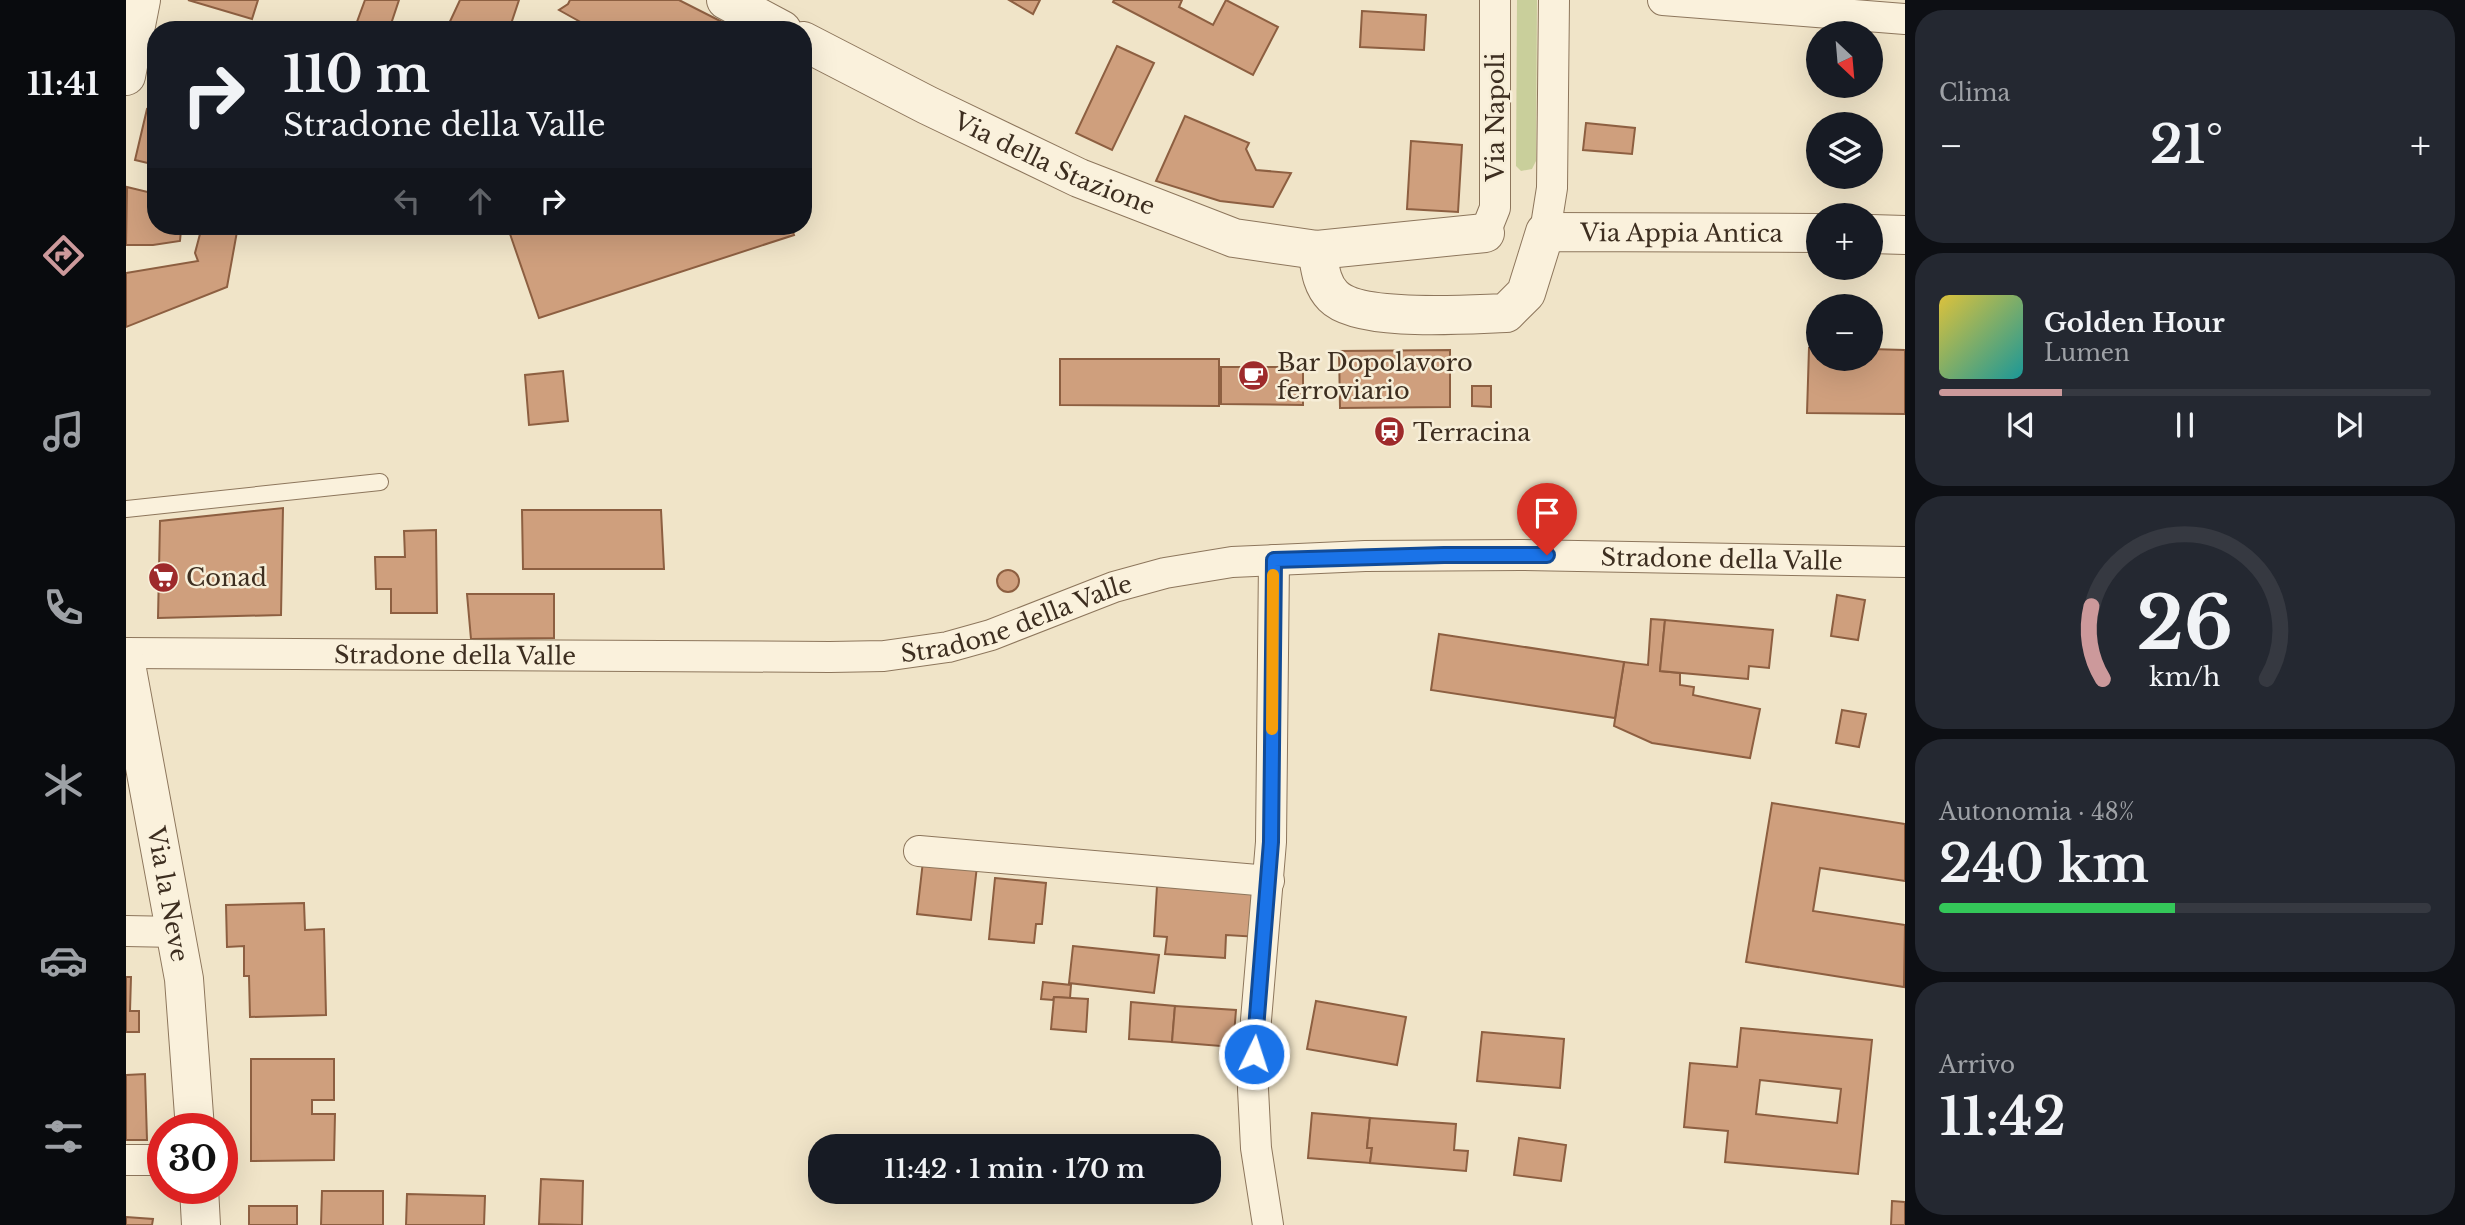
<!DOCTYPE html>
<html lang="it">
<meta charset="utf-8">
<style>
:root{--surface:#171b24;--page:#242831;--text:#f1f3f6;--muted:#9ea1a6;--line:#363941;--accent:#cc999b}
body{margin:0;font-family:"Libre Baskerville",serif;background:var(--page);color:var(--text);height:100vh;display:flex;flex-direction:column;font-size:26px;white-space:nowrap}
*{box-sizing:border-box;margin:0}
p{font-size:23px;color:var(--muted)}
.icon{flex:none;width:38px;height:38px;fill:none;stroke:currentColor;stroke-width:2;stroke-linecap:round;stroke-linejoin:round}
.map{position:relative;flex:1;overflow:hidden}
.panel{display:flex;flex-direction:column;gap:10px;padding:10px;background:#0d0f14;width:560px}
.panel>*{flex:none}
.banner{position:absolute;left:21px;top:21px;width:665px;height:214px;border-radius:28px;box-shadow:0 7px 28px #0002;background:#171b24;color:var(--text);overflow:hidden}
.needle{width:46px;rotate:154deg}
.tools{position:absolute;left:1680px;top:21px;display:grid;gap:14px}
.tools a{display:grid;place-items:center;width:77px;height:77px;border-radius:50%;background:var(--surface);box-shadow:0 7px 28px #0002;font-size:35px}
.speed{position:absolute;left:21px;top:1113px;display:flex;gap:14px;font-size:35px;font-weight:700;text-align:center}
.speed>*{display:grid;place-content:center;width:91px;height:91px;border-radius:50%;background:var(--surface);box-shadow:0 7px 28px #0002;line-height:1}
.speed .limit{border:10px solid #d22;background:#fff;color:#111}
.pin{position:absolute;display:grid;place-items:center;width:60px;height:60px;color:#fff;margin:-72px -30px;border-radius:50% 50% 50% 0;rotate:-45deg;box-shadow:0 0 7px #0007}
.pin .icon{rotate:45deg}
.me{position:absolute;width:77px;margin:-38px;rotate:4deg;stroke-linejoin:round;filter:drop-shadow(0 0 5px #0008)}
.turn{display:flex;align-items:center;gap:24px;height:147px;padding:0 21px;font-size:32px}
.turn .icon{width:91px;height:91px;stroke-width:2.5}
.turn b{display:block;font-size:49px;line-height:60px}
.lanes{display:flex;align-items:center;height:66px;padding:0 21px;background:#0003;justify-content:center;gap:35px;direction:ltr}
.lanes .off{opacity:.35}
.big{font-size:52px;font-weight:600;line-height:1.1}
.panel .tile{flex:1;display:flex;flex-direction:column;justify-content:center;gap:10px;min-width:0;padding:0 24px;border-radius:28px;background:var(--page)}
.panel .dial{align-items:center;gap:0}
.dial svg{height:182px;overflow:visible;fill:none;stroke:var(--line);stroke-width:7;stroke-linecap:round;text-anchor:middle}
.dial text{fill:var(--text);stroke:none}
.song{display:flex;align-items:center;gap:21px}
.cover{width:84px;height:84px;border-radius:10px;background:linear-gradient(135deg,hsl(50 70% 55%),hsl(180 70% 35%))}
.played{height:7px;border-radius:4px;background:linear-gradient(90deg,var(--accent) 25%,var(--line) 25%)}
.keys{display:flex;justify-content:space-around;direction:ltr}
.heat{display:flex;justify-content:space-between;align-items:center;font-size:38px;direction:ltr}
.charge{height:10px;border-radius:5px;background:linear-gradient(90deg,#34c759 48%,var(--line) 0)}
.trip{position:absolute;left:682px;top:1134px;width:413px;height:70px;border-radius:28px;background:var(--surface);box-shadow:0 7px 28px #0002;font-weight:600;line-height:70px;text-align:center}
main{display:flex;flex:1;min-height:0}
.menu{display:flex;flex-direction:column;width:126px;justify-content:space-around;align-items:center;background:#090b0e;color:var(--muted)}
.menu .icon{width:49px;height:49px}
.menu .selected{color:var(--accent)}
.menu b{font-size:32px;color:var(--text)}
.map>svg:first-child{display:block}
</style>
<main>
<nav class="menu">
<b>11:41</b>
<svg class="icon selected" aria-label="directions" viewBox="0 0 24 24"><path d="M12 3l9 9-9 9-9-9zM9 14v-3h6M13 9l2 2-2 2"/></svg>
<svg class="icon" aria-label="music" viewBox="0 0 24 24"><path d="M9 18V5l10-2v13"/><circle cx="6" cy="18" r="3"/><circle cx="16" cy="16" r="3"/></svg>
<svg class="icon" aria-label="phone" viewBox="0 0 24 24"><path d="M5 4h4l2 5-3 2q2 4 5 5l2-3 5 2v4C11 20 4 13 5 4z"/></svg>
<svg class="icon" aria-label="climate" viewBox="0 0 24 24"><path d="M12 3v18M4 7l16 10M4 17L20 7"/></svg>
<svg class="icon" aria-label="car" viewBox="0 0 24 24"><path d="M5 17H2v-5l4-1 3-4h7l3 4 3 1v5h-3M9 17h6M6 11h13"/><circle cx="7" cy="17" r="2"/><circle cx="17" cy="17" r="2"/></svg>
<svg class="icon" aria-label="filters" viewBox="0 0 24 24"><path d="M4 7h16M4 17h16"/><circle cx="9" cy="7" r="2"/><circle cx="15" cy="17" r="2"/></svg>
</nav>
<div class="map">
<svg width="1779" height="1225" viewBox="0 0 1779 1225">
<rect width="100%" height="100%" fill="#f0e4c8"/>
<polygon fill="#c9cf9b" points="1391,0 1411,0 1410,161 1406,169 1395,171 1390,166"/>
<g fill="#cf9f7d" stroke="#8d5f41" stroke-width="2" fill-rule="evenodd">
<polygon points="62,0 132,0 126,19"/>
<polygon points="239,0 273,0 263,30 228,30"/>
<polygon points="334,0 393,0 383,30 320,30"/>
<polygon points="444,0 553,0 612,30 469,30 433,10 442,4"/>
<polygon points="883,0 914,0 907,14"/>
<polygon points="988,0 1056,0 1053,7 1087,25 1100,0 1152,27 1127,75 987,2"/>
<polygon points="1236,11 1300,15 1298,50 1234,47"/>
<polygon points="991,46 1028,63 986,150 950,133"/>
<polygon points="21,109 30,111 30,165 9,160"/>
<polygon points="1059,116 1123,143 1120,149 1130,170 1165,173 1147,207 1094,201 1030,181"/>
<polygon points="1460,123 1509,128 1506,154 1457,150"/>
<polygon points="1285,141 1336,145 1332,212 1281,209"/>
<polygon points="1,187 30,194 30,226 112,226 101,287 0,327 0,273 72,261 69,253 74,234 55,230 54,241 27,245 0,245"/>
<polygon points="408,226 665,226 668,235 413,318 384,234"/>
<polygon points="1683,348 1692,348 1692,359 1745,359 1745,349 1779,350 1779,414 1681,413"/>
<polygon points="1324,350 1324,407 1214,408 1213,351"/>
<polygon points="934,359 1093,359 1093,406 934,405"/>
<polygon points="1095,367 1177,367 1177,405 1095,404"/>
<polygon points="437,371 442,421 403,425 399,375"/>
<polygon points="1346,386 1365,386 1365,407 1346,406"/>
<polygon points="157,508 155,615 32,618 34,521"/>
<polygon points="396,510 535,510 538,569 397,569"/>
<polygon points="310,530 311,613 265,613 265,589 250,589 249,557 279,557 278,531"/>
<circle cx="882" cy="581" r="11"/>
<polygon points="341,594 428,594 428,638 345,639"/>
<polygon points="1711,595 1739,600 1732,640 1705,636"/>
<polygon points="1525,619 1539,620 1534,671 1554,673 1554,685 1568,687 1567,695 1634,709 1624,758 1526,743 1488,726 1498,662 1522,665"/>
<polygon points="1539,620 1647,630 1643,668 1623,666 1622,679 1534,671"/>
<polygon points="1313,634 1498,662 1489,718 1305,690"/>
<polygon points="1716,710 1740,714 1733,747 1710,743"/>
<polygon points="1646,803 1779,824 1779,881 1694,868 1687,911 1779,925 1778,987 1620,962"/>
<polygon points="797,861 851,866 845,920 791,914"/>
<polygon points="869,878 920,883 916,924 910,924 908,943 863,939"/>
<polygon points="1031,886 1137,894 1133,937 1100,935 1099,958 1039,954 1041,937 1028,936"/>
<polygon points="178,903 179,930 198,929 200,1015 124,1017 123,976 118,976 118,946 101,947 100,905"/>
<polygon points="947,946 1033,955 1028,993 943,983"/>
<polygon points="0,977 5,977 4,1011 13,1011 13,1032 0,1032"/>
<polygon points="917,982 945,985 944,998 928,997 927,1000 915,999"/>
<polygon points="928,997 962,999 960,1032 925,1029"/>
<polygon points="1190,1001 1280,1017 1271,1065 1181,1049"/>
<polygon points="1005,1002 1049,1006 1046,1042 1003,1039"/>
<polygon points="1049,1006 1110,1010 1107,1047 1046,1042"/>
<path d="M1615,1028L1746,1040L1732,1174L1599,1162L1602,1131L1558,1127L1564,1063L1611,1067ZM1634,1080L1715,1089L1711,1123L1630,1114Z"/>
<polygon points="1356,1032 1438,1039 1434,1088 1351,1081"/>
<polygon points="125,1059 208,1059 208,1100 186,1100 186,1114 209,1114 208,1160 125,1161"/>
<polygon points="19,1074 21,1140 0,1140 0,1075"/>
<polygon points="1186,1113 1244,1118 1241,1148 1246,1148 1244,1163 1182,1158"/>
<polygon points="1244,1118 1330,1124 1328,1150 1342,1151 1340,1171 1244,1163 1246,1148 1241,1148"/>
<polygon points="1393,1138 1440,1145 1435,1181 1388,1175"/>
<polygon points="415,1179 457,1181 456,1225 413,1224"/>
<polygon points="196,1191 257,1191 257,1225 195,1225"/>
<polygon points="281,1194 359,1196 358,1225 280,1225"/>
<polygon points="1766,1201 1779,1202 1779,1225 1765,1225"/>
<rect x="123" y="1206" width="48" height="19"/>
<polygon points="0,1217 27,1219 26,1225 0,1225"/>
</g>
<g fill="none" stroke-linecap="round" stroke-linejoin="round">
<defs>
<polyline id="service" points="0,509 254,482"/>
<g id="minor">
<polyline points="1537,0 1779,19"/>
<polyline points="1419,232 1426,188 1428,0"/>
<polyline points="1359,233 1369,208 1369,0"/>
<path id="s1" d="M0,653L704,657L758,656L822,647L865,635L988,587L1039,573L1106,562L1239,556L1394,555L1779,562"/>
<polyline points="793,851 1143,881"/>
<polyline points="0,931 51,932"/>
<polyline points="0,1160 37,1160"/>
<polyline points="1142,1225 1130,1148 1127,1089 1130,1020 1145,842 1148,560"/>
</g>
<g id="tertiary">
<polyline points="600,0 656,30"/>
<path id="s2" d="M677,41L801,105L953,178L1108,238L1191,250L1359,233"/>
<polyline points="0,76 15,0"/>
<polyline points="1745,234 1779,235"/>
<path id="s3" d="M1191,250C1194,267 1195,284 1207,296C1233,323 1343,314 1380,313L1400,293L1419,232L1692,233"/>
<path id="s4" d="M0,664L58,979L69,1129"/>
<polyline points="73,1188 75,1225"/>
</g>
</defs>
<use href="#service" stroke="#8d765c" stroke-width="18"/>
<use href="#minor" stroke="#8d765c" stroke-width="32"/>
<use href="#tertiary" stroke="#8d765c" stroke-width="40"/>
<use href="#service" stroke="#faf1dc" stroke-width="16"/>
<use href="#minor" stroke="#faf1dc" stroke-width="30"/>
<use href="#tertiary" stroke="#faf1dc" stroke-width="38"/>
</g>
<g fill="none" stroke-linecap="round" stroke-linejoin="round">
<defs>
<polyline id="route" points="1128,1054 1145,842 1148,560 1318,555 1421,555"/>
</defs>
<use href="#route" stroke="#114b97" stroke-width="18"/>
<use href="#route" stroke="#1a73e8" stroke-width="12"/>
<polyline stroke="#f59e0b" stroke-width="12" points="1146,729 1147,575"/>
</g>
<defs>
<symbol id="cafe-disc" viewBox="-11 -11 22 22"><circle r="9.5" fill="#9e2a2b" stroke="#f7eed8"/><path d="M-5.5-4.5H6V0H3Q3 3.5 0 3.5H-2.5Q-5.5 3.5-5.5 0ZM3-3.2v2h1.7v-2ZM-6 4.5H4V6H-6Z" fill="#fff"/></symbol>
<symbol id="station-disc" viewBox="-11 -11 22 22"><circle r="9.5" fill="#9e2a2b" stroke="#f7eed8"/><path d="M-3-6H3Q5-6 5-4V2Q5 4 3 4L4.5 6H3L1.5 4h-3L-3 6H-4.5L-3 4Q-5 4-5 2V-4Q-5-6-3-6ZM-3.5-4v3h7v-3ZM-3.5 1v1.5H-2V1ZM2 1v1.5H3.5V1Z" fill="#fff"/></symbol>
<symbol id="supermarket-disc" viewBox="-11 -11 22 22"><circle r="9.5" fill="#9e2a2b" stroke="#f7eed8"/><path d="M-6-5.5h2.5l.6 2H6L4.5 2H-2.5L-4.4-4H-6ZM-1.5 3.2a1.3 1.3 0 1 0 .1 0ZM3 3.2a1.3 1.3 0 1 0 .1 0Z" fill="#fff"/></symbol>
</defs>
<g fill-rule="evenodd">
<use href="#cafe-disc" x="1110" y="358" width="35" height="35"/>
<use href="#station-disc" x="1246" y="414" width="35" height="35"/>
<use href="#supermarket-disc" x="20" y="560" width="35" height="35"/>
</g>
<g text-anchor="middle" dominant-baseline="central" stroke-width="5" stroke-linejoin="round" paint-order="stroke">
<g font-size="24" fill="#3d2e20" stroke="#f7eed8">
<text transform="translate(1369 117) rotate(-90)">Via Napoli</text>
<text stroke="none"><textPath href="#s2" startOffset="280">Via della Stazione</textPath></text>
<text stroke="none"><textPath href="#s3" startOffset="455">Via Appia Antica</textPath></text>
<text stroke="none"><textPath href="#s1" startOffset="1610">Stradone della Valle</textPath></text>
<text stroke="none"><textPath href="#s1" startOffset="896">Stradone della Valle</textPath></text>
<text stroke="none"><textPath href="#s1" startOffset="329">Stradone della Valle</textPath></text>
<text stroke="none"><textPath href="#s4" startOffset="234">Via la Neve</textPath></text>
</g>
<g font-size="24" fill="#3d2e20" stroke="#f7eed8" text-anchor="start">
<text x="1151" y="362">Bar Dopolavoro<tspan x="1151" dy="28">ferroviario</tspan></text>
<text x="1287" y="432">Terracina</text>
<text x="60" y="577">Conad</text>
</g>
</g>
</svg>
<div class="tools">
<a><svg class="needle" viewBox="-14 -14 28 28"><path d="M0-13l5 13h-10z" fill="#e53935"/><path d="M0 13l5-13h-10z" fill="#9ea1a6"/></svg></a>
<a><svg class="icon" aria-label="layers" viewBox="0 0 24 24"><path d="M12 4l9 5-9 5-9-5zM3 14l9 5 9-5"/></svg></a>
<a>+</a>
<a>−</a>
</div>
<div class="speed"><div class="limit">30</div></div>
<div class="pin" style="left:1421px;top:555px;background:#d93025"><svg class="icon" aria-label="arrive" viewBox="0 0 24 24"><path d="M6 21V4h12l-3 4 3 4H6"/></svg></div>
<svg class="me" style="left:1128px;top:1054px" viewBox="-20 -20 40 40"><circle r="17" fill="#1a73e8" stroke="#fff" stroke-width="3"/><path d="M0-11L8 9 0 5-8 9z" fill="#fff"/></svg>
<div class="trip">11:42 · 1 min · 170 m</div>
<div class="banner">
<div class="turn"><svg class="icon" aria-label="right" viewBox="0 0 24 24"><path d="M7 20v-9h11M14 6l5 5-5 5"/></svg><div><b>110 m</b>Stradone della Valle</div></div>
<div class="lanes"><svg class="icon off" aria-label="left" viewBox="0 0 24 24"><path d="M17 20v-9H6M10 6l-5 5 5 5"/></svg><svg class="icon off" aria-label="ahead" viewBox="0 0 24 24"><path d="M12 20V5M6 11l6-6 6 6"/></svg><svg class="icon" aria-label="right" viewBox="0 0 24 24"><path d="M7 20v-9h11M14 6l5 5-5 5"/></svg></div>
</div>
</div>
<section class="panel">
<div class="tile"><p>Clima</p>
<div class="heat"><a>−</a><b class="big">21°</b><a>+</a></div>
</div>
<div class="tile">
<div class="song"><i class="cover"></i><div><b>Golden Hour</b><p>Lumen</p></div></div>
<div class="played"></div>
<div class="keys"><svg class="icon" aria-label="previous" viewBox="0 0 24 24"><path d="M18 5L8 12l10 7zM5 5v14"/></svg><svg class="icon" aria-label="pause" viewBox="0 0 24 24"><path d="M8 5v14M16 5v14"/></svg><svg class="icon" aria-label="next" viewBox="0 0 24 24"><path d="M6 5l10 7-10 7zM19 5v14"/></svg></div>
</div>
<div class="tile dial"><svg viewBox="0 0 100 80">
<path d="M14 69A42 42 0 1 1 86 69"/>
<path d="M14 69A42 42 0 0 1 9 37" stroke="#cc999b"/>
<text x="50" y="56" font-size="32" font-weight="700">26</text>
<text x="50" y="72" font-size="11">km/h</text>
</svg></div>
<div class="tile"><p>Autonomia · 48%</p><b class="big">240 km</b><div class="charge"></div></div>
<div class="tile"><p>Arrivo</p><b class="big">11:42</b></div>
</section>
</main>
